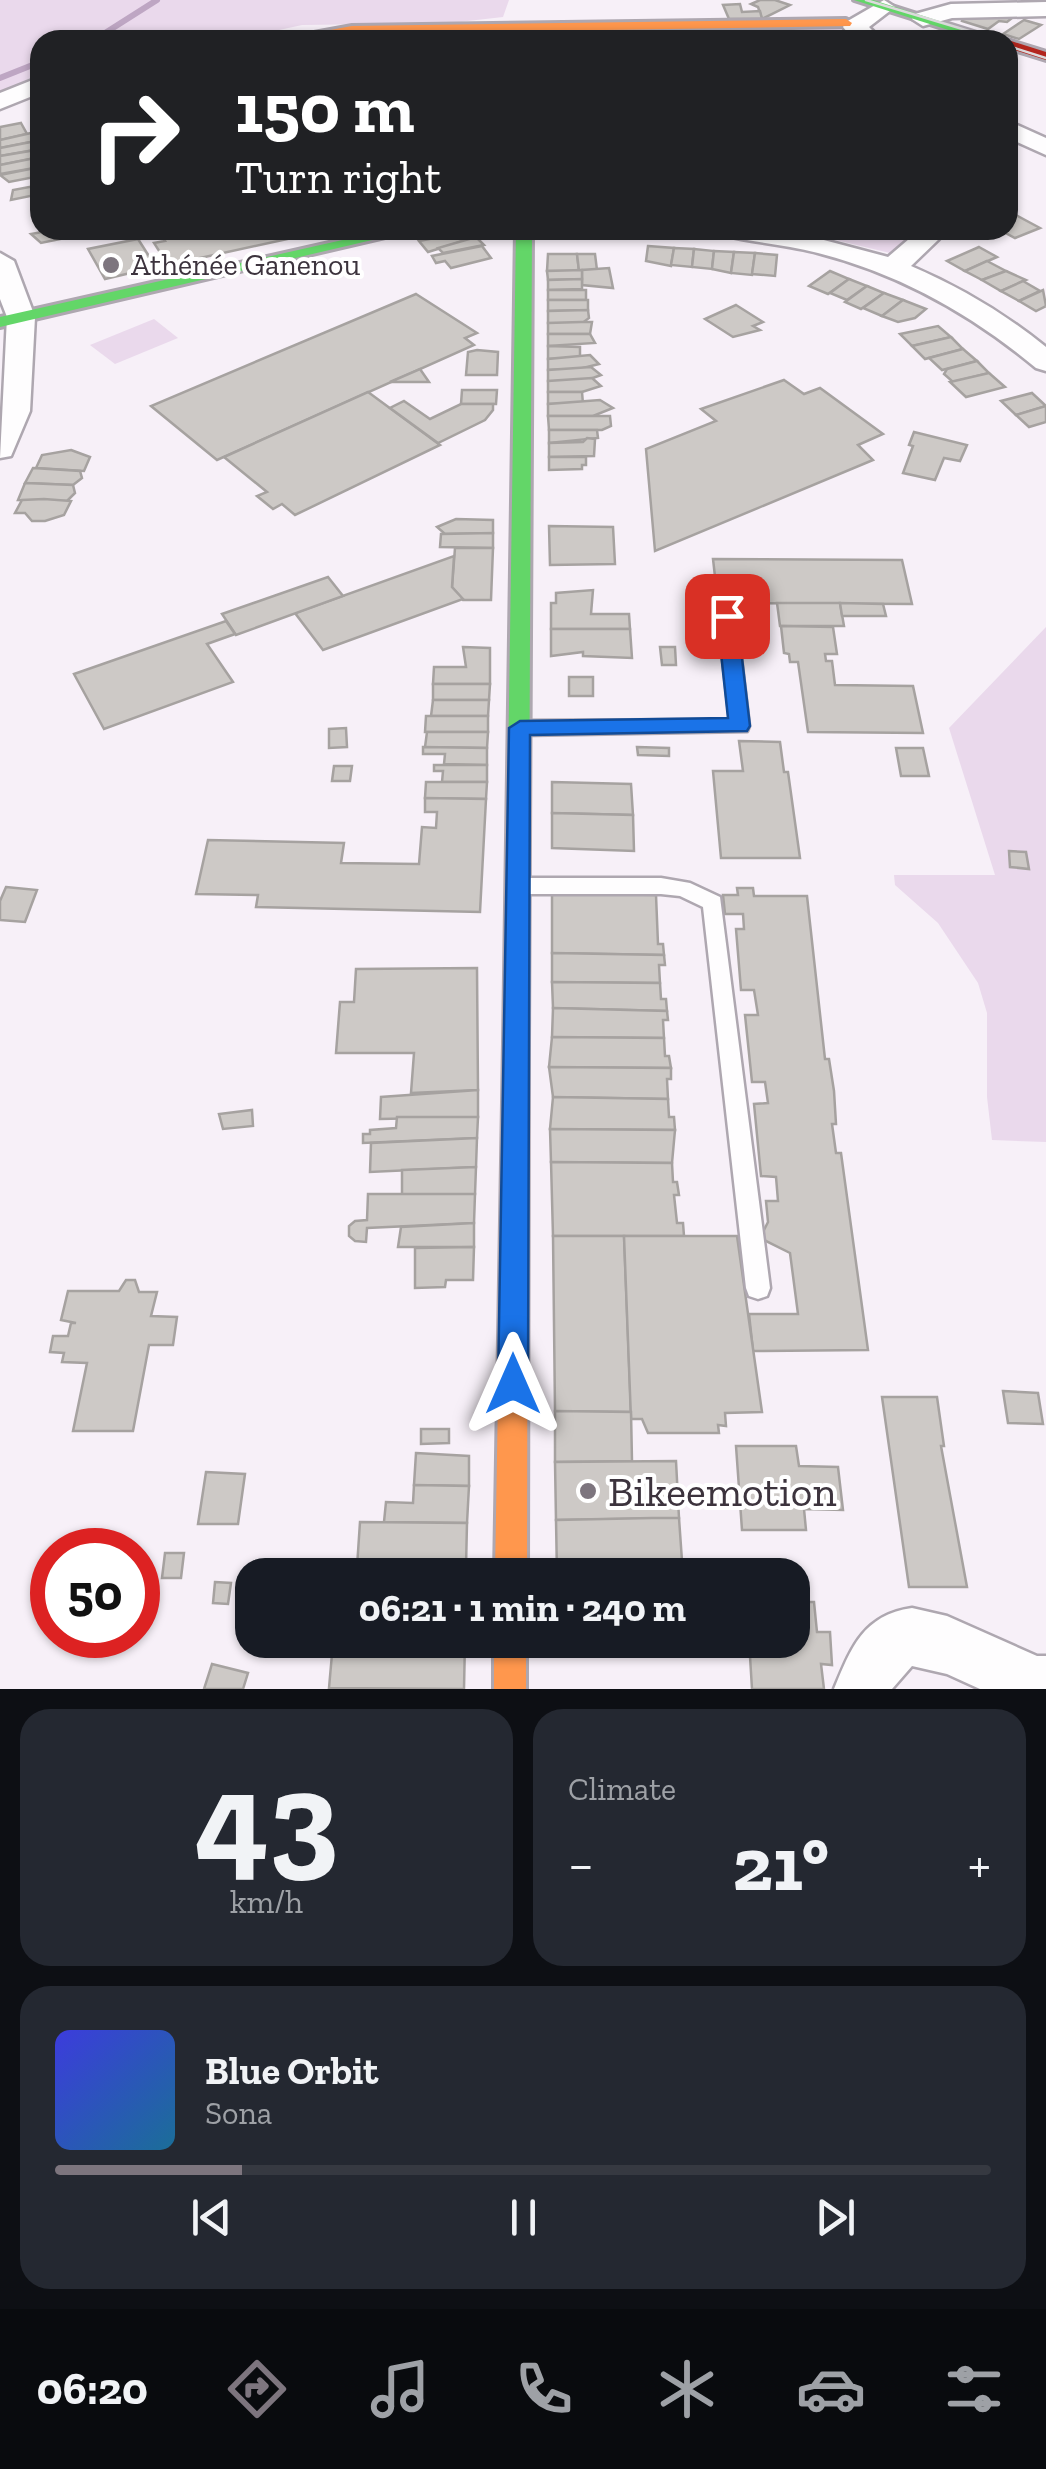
<!DOCTYPE html>
<meta charset="utf-8">
<style>
:root{--surface:#171b24;--page:#242831;--text:#f1f3f6;--muted:#9ea1a6;--line:#363941;--accent:#7d757e}
body{margin:0;font-family:"Zilla Slab",serif;background:var(--page);color:var(--text);height:100vh;display:flex;flex-direction:column;font-size:38px;white-space:nowrap}
*{box-sizing:border-box;margin:0}
p{font-size:32px;color:var(--muted)}
.icon{flex:none;width:55px;height:55px;fill:none;stroke:currentColor;stroke-width:2;stroke-linecap:round;stroke-linejoin:round}
.map{position:relative;height:1689px;overflow:hidden}
.sheet{display:flex;flex-direction:column;gap:20px;padding:20px;background:#0d0f14;flex:1}
.sheet>*{flex:none}
.guide{position:absolute;left:30px;top:30px;width:988px;height:210px;border-radius:30px;box-shadow:0 2px 8px #0004;background:#202124;color:#fff;overflow:hidden}
.speed{position:absolute;left:30px;top:1528px;display:flex;gap:20px;font-size:50px;font-weight:700;text-align:center}
.speed>*{display:grid;place-content:center;width:130px;height:130px;border-radius:50%;background:var(--surface);box-shadow:0 2px 8px #0004;line-height:1}
.speed .limit{border:15px solid #d22;background:#fff;color:#111}
.pin{position:absolute;display:grid;place-items:center;width:85px;height:85px;color:#fff;margin:-42px;border-radius:20px;box-shadow:0 5px 15px #0006}
.me{position:absolute;width:110px;margin:-55px;rotate:0deg;stroke-linejoin:round;filter:drop-shadow(0 0 8px #0008)}
.turn{display:flex;align-items:center;gap:35px;height:210px;padding:0 40px;font-size:45px}
.turn .icon{width:130px;height:130px;stroke-width:2.5}
.turn b{display:block;font-size:70px;line-height:85px}
.big{font-size:75px;font-weight:700;line-height:1.1}
.sheet .widget{flex:1;display:flex;flex-direction:column;justify-content:center;gap:15px;min-width:0;padding:0 35px;border-radius:30px;background:var(--page)}
.sheet .dial{align-items:center;gap:0}
.dial b{font-size:130px;line-height:1}
.song{display:flex;align-items:center;gap:30px}
.cover{width:120px;height:120px;border-radius:15px;background:linear-gradient(135deg,hsl(240 70% 55%),hsl(200 70% 35%))}
.played{height:10px;border-radius:5px;background:linear-gradient(90deg,var(--accent) 20%,var(--line) 20%)}
.keys{display:flex;justify-content:space-around;direction:ltr}
.heat{display:flex;justify-content:space-between;align-items:center;font-size:55px;direction:ltr}
.sheet .tiles{flex:1;display:grid;gap:20px;grid-template-columns:1fr 1fr}
.widget:last-child{grid-column:span 2}
.trip{position:absolute;left:235px;top:1558px;width:575px;height:100px;border-radius:30px;background:var(--surface);box-shadow:0 2px 8px #0004;font-weight:700;line-height:100px;text-align:center}
.menu{display:flex;height:160px;justify-content:space-around;align-items:center;background:#090b0e;color:var(--muted)}
.menu .icon{width:70px;height:70px}
.menu .active{color:var(--accent)}
.menu b{font-size:45px;color:var(--text)}
.map>svg:first-child{display:block}
</style>
<div class="map">
<svg width="1046" height="1689" viewBox="0 0 1046 1689">
<rect width="100%" height="100%" fill="#f7f0f8"/>
<g fill="#ead9ec">
<polygon points="0,0 509,0 503,17 450,23 302,25 238,39 40,40 40,82 0,94"/>
<polygon points="839,28 854,37 681,40 678,31"/>
<polygon points="794,230 870,230 907,240 894,254"/>
<polygon points="154,319 178,338 115,364 90,345"/>
<polygon points="1046,627 1046,1142 992,1140 987,1097 987,1013 978,983 938,923 895,885 894,875 995,875 949,728"/>
</g>
<g fill="none" stroke-linecap="round" stroke-linejoin="round">
<g stroke="#bea6c3" stroke-width="6">
<polyline points="94,40 157,0"/>
<polyline points="0,78 40,62"/>
</g>
</g>
<g fill="#cdc9c6" stroke="#a6a2a0" stroke-width="2.5">
<polygon points="760,0 775,0 790,5 762,19 758,7 751,4"/>
<polygon points="740,4 742,12 760,11 762,19 729,19 723,5"/>
<polygon points="1010,15 1012,18 1007,22 999,21 988,29 962,21 964,16"/>
<polygon points="1024,20 1041,25 1019,39 1003,34"/>
<polygon points="21,123 27,134 0,140 0,127"/>
<polygon points="31,133 36,141 0,148 0,140"/>
<polygon points="36,141 40,149 0,156 0,148"/>
<polygon points="36,150 40,157 0,165 0,156"/>
<polygon points="40,157 40,167 0,174 0,165"/>
<polygon points="40,167 40,176 9,182 0,175"/>
<polygon points="40,185 40,194 11,200 13,190"/>
<polygon points="1014,214 1040,228 1015,238 1000,230 1008,230 1008,216"/>
<polygon points="53,230 82,230 84,234 41,243 31,234"/>
<polygon points="157,230 308,230 310,234 168,265 154,243 165,241"/>
<polygon points="471,231 476,237 428,252 419,241"/>
<polygon points="476,237 484,245 443,253 438,248"/>
<polygon points="138,239 156,267 105,279 88,249"/>
<polygon points="482,246 491,258 451,268 445,261 436,263 432,256"/>
<polygon points="648,246 674,248 671,266 646,261"/>
<polygon points="979,247 997,257 965,271 947,261"/>
<polygon points="674,248 694,249 692,267 671,265"/>
<polygon points="694,249 714,251 712,269 692,267"/>
<polygon points="714,251 734,252 731,273 712,269"/>
<polygon points="734,252 755,253 752,275 731,273"/>
<polygon points="755,253 777,255 775,276 752,274"/>
<polygon points="548,254 577,254 579,271 547,271"/>
<polygon points="577,254 595,254 597,270 579,271"/>
<polygon points="987,261 1006,271 982,280 965,271"/>
<polygon points="609,268 613,288 582,285 582,270"/>
<polygon points="582,270 582,279 548,280 547,271"/>
<polygon points="830,271 849,279 828,294 809,286"/>
<polygon points="1006,271 1026,280 1001,291 982,280"/>
<polygon points="582,279 582,289 548,290 548,280"/>
<polygon points="849,279 867,286 847,300 830,293"/>
<polygon points="1023,281 1040,291 1019,301 1001,291"/>
<polygon points="867,286 884,293 861,309 845,302"/>
<rect x="548" y="290" width="38" height="10"/>
<polygon points="1043,290 1046,306 1036,311 1019,301"/>
<polygon points="884,293 903,300 882,316 863,308"/>
<polygon points="416,294 477,333 465,338 474,345 217,460 151,406"/>
<polygon points="548,300 588,300 588,310 548,311"/>
<polygon points="903,300 926,309 915,318 898,322 882,316"/>
<polygon points="736,305 763,322 753,326 760,330 733,337 705,319"/>
<polygon points="588,310 589,318 581,324 548,323 548,311"/>
<polygon points="581,322 592,322 590,334 548,334 548,323"/>
<polygon points="938,326 951,337 912,346 900,334"/>
<polygon points="548,334 590,334 595,343 548,346"/>
<polygon points="951,337 963,349 925,359 912,346"/>
<polygon points="548,346 580,347 580,358 548,359"/>
<polygon points="963,349 977,361 942,370 929,358"/>
<polygon points="477,350 498,352 497,375 466,375 468,352"/>
<polygon points="590,355 599,364 579,369 548,370 548,359"/>
<polygon points="977,361 989,373 953,382 944,374 947,369"/>
<polygon points="591,367 601,375 582,382 548,381 548,370"/>
<polygon points="420,369 429,382 390,382"/>
<polygon points="989,373 1005,387 966,397 950,382"/>
<polygon points="592,378 601,386 582,392 548,392 548,381"/>
<polygon points="784,380 804,394 820,388 883,434 858,445 873,460 655,551 646,449 716,421 701,409"/>
<polygon points="462,390 497,390 496,404 461,404"/>
<polygon points="368,392 440,445 295,515 282,504 273,509 257,496 267,492 224,457"/>
<polygon points="548,392 582,392 583,404 548,404"/>
<polygon points="1032,393 1046,406 1016,415 1001,401"/>
<polygon points="600,400 613,408 593,416 548,416 548,404"/>
<polygon points="404,401 430,419 461,404 493,404 493,410 485,420 438,443 390,408"/>
<polygon points="1046,406 1046,422 1029,427 1016,415"/>
<polygon points="548,416 610,416 611,426 602,430 549,430"/>
<polygon points="549,430 597,430 598,438 549,443"/>
<polygon points="914,432 967,445 960,461 944,458 935,480 903,473 913,446 909,445"/>
<polygon points="587,438 595,439 594,456 549,457 549,443 583,442"/>
<polygon points="71,450 90,457 84,471 36,468 42,455"/>
<polygon points="549,457 586,457 586,465 582,465 582,469 549,470"/>
<polygon points="33,468 80,471 82,478 73,485 25,483"/>
<polygon points="25,483 73,485 75,493 67,501 18,500"/>
<polygon points="44,499 71,501 64,515 45,521 32,521 25,513 15,513 22,500"/>
<polygon points="456,519 493,520 493,533 445,534 437,527"/>
<polygon points="549,526 613,527 615,564 550,565"/>
<polygon points="493,533 493,548 440,547 441,534"/>
<polygon points="455,548 493,548 491,600 463,600 452,587"/>
<polygon points="454,556 452,587 463,599 323,650 295,613"/>
<polygon points="713,559 902,560 912,604 718,603"/>
<polygon points="328,577 343,596 236,635 222,614"/>
<polygon points="593,590 591,614 629,614 630,629 551,629 551,603 556,603 556,593"/>
<polygon points="777,603 840,603 844,626 780,626"/>
<polygon points="840,603 883,604 886,616 842,616"/>
<polygon points="226,621 235,634 207,644 233,682 104,729 74,674"/>
<polygon points="781,626 833,627 837,654 825,654 826,661 832,661 835,685 913,686 923,733 808,732 798,662 790,662 789,654 784,653"/>
<polygon points="551,629 630,629 632,658 583,656 583,652 551,656"/>
<polygon points="463,647 490,648 490,684 433,684 434,667 466,667"/>
<polygon points="660,647 675,647 676,665 662,665"/>
<rect x="569" y="677" width="24" height="19"/>
<polygon points="433,684 490,684 489,700 433,700"/>
<polygon points="433,700 489,700 488,716 431,716"/>
<polygon points="426,716 488,716 488,732 425,732"/>
<polygon points="346,728 347,747 329,748 329,729"/>
<polygon points="427,732 488,732 487,748 425,747"/>
<polygon points="739,741 780,742 784,772 788,772 800,858 721,858 713,771 743,771"/>
<polygon points="423,747 487,748 487,765 444,764 445,754 423,754"/>
<polygon points="637,747 669,748 669,756 638,755"/>
<polygon points="896,748 923,748 929,776 901,776"/>
<polygon points="434,765 487,765 487,782 442,782 443,771 434,771"/>
<polygon points="334,766 352,766 350,781 332,781"/>
<polygon points="426,782 487,782 486,799 425,798"/>
<polygon points="552,782 631,784 633,815 552,813"/>
<polygon points="425,798 486,799 480,912 256,907 258,895 196,894 208,840 344,843 341,863 419,864 422,827 436,828 437,812 425,812"/>
<polygon points="552,813 633,815 634,851 552,848"/>
<polygon points="1009,851 1026,852 1029,869 1010,867"/>
<polygon points="6,887 37,890 25,922 0,920 0,901"/>
<polygon points="737,888 753,888 754,896 807,896 825,1059 829,1059 834,1091 836,1124 832,1124 836,1153 841,1153 868,1350 753,1351 749,1314 798,1314 790,1253 760,1238 768,1222 766,1201 778,1201 776,1177 761,1176 754,1104 768,1103 765,1082 752,1082 745,1015 758,1015 754,990 741,990 736,929 744,929 743,914 725,914 723,895 738,895"/>
<polygon points="552,893 656,895 658,944 663,944 664,955 552,953"/>
<polygon points="552,953 664,955 665,965 659,965 660,983 552,982"/>
<polygon points="477,968 478,1090 411,1093 414,1053 336,1053 340,1002 354,1002 356,969"/>
<polygon points="552,982 660,983 661,999 666,999 667,1011 553,1008"/>
<polygon points="553,1008 667,1011 668,1020 663,1020 664,1038 552,1037"/>
<polygon points="552,1037 664,1038 665,1056 669,1056 671,1068 549,1067"/>
<polygon points="549,1067 671,1068 671,1079 667,1079 668,1099 553,1097"/>
<polygon points="478,1090 478,1117 380,1119 381,1097"/>
<polygon points="553,1097 668,1099 669,1117 674,1117 675,1130 550,1129"/>
<polygon points="252,1110 253,1126 223,1129 219,1114"/>
<polygon points="397,1117 478,1117 477,1138 363,1143 363,1134 370,1134 370,1130 396,1128"/>
<polygon points="550,1129 675,1130 672,1163 551,1162"/>
<polygon points="477,1138 476,1167 370,1172 371,1143"/>
<polygon points="551,1162 672,1163 673,1182 677,1182 679,1195 674,1195 677,1223 683,1223 684,1236 553,1236"/>
<polygon points="476,1167 475,1194 402,1195 402,1170"/>
<polygon points="368,1194 475,1194 474,1223 367,1228 366,1242 355,1241 349,1236 349,1226 355,1221 367,1220"/>
<polygon points="474,1223 474,1247 398,1247 401,1227"/>
<polygon points="553,1236 624,1236 631,1412 555,1411"/>
<polygon points="624,1236 737,1236 762,1412 725,1413 726,1426 718,1425 719,1433 648,1433 642,1419 631,1419"/>
<polygon points="474,1247 473,1280 446,1280 445,1287 415,1288 415,1248"/>
<polygon points="126,1280 135,1280 139,1292 157,1292 151,1316 177,1317 173,1345 149,1345 133,1431 73,1431 87,1363 62,1362 64,1353 50,1352 53,1336 68,1336 71,1323 76,1323 61,1320 68,1291 119,1291"/>
<polygon points="1003,1391 1038,1393 1043,1424 1008,1423"/>
<polygon points="882,1397 937,1397 944,1446 941,1446 967,1587 909,1587"/>
<polygon points="555,1411 631,1412 632,1461 555,1462"/>
<polygon points="421,1429 449,1429 449,1443 421,1444"/>
<polygon points="736,1446 796,1446 799,1466 838,1467 843,1510 804,1509 806,1530 742,1530"/>
<polygon points="416,1453 469,1456 469,1486 414,1485"/>
<polygon points="676,1461 679,1518 556,1520 555,1462"/>
<polygon points="206,1472 245,1474 238,1524 198,1524"/>
<polygon points="414,1485 469,1486 467,1523 384,1522 386,1502 413,1503"/>
<polygon points="652,1518 679,1518 683,1575 557,1575 556,1520"/>
<polygon points="360,1522 467,1523 466,1567 357,1567"/>
<polygon points="165,1553 184,1553 181,1578 162,1578"/>
<rect x="394" y="1567" width="72" height="8"/>
<polygon points="215,1582 231,1583 228,1604 213,1603"/>
<polygon points="792,1602 814,1602 817,1632 830,1632 832,1665 821,1664 824,1689 752,1689 749,1640 792,1640"/>
<polygon points="363,1640 465,1640 464,1689 329,1688 332,1654 362,1655"/>
<polygon points="212,1664 248,1673 243,1689 204,1689"/>
</g>
<g fill="none" stroke-linecap="round" stroke-linejoin="round">
<defs>
<g id="lane">
<polygon points="727,610 736,616 749,726 747,731 520,735 511,728 520,721 730,720 718,616"/>
<polygon points="520,878 661,878 690,883 720,897 770,1288 767,1296 758,1299 749,1296 746,1288 703,907 680,896 661,894 520,894 513,891 510,886 513,881"/>
</g>
<g id="street">
<path d="M884,0L895,7L869,27L882,40C865,40 854,42 843,27L846,22Z"/>
<polygon points="1046,2 1046,16 952,18 923,26 912,19 915,14 951,4"/>
<polygon points="40,77 40,93 0,109 0,93"/>
<polygon points="1008,121 1046,138 1046,155 1008,138"/>
<path d="M723,230H786L888,257L916,233H936L939,239L911,266C960,287 1004,313 1046,347V371L1036,368C971,314 900,274 818,253C788,245 757,243 727,236Z"/>
<polygon points="0,253 14,261 35,317 30,411 11,456 0,458 7,317 0,299"/>
<path d="M912,1608L947,1616L1037,1656H1046V1689H980L947,1674L912,1666L892,1689H834C851,1648 863,1615 912,1608Z"/>
</g>
<g id="fast">
<polygon points="854,0 873,0 999,40 980,40"/>
<polygon points="387,230 415,230 0,327 0,317"/>
<polygon points="516,230 532,230 528,1043 525,1050 516,1053 507,1050 504,1043"/>
</g>
<g id="slow">
<polygon points="846,19 852,23 850,26 352,34 276,40 352,26"/>
<polygon points="516,1033 525,1036 528,1043 527,1575 495,1575 504,1043 507,1036"/>
<rect x="494" y="1640" width="32" height="49"/>
</g>
<polygon id="jam" points="1008,40 1046,52 1046,60 1008,48"/>
</defs>
<use href="#lane" stroke="#aea7b0" stroke-width="5"/>
<use href="#street" stroke="#aea7b0" stroke-width="5"/>
<use href="#fast" stroke="#aea7b0" stroke-width="6"/>
<use href="#slow" stroke="#aea7b0" stroke-width="6"/>
<use href="#jam" stroke="#aea7b0" stroke-width="6"/>
<use href="#lane" fill="#fefdfe" fill-rule="evenodd"/>
<use href="#street" fill="#fefdfe" fill-rule="evenodd"/>
<use href="#fast" fill="#63d668" fill-rule="evenodd"/>
<use href="#slow" fill="#ff974d" fill-rule="evenodd"/>
<use href="#jam" fill="#b3261e" fill-rule="evenodd"/>
<g stroke="#dcdadc" stroke-width="2.5">
<polyline points="866,0 999,40"/>
<polyline points="1008,46 1046,58"/>
</g>
</g>
<polygon fill="#1a73e8" stroke="#114b97" stroke-width="2.5" points="727,610 737,616 750,726 747,731 530,735 528,1384 523,1394 513,1398 503,1394 498,1384 509,728 520,721 728,718 717,616"/>
<g fill="#7d757e" stroke="#fff" stroke-width="4">
<circle cx="111" cy="265" r="10"/>
<circle cx="588" cy="1491" r="10"/>
</g>
<g text-anchor="middle" dominant-baseline="central" stroke-width="8" stroke-linejoin="round" paint-order="stroke">
<g font-size="30" fill="#3c333d" stroke="#fff" text-anchor="start">
<text x="131" y="265">Athénée Ganenou</text>
</g>
<g font-size="42" fill="#3c333d" stroke="#fff" text-anchor="start">
<text x="608" y="1491">Bikeemotion</text>
</g>
</g>
</svg>
<div class="speed"><div class="limit">50</div></div>
<div class="pin" style="left:727px;top:616px;background:#d93025"><svg class="icon" aria-label="arrive" viewBox="0 0 24 24"><path d="M6 21V4h12l-3 4 3 4H6"/></svg></div>
<svg class="me" style="left:513px;top:1384px" viewBox="-20 -20 40 40"><path d="M0-17L14 15 0 8-14 15z" fill="#1a73e8" stroke="#fff" stroke-width="4"/></svg>
<div class="trip">06:21 · 1 min · 240 m</div>
<div class="guide">
<div class="turn"><svg class="icon" aria-label="right" viewBox="0 0 24 24"><path d="M7 20v-9h11M14 6l5 5-5 5"/></svg><div><b>150 m</b>Turn right</div></div>
</div>
</div>
<section class="sheet">
<div class="tiles">
<div class="widget dial"><b>43</b><p>km/h</p></div>
<div class="widget"><p>Climate</p>
<div class="heat"><a>−</a><b class="big">21°</b><a>+</a></div>
</div>
<div class="widget">
<div class="song"><i class="cover"></i><div><b>Blue Orbit</b><p>Sona</p></div></div>
<div class="played"></div>
<div class="keys"><svg class="icon" aria-label="previous" viewBox="0 0 24 24"><path d="M18 5L8 12l10 7zM5 5v14"/></svg><svg class="icon" aria-label="pause" viewBox="0 0 24 24"><path d="M8 5v14M16 5v14"/></svg><svg class="icon" aria-label="next" viewBox="0 0 24 24"><path d="M6 5l10 7-10 7zM19 5v14"/></svg></div>
</div>
</div>
</section>
<nav class="menu">
<b>06:20</b>
<svg class="icon active" aria-label="directions" viewBox="0 0 24 24"><path d="M12 3l9 9-9 9-9-9zM9 14v-3h6M13 9l2 2-2 2"/></svg>
<svg class="icon" aria-label="music" viewBox="0 0 24 24"><path d="M9 18V5l10-2v13"/><circle cx="6" cy="18" r="3"/><circle cx="16" cy="16" r="3"/></svg>
<svg class="icon" aria-label="phone" viewBox="0 0 24 24"><path d="M5 4h4l2 5-3 2q2 4 5 5l2-3 5 2v4C11 20 4 13 5 4z"/></svg>
<svg class="icon" aria-label="climate" viewBox="0 0 24 24"><path d="M12 3v18M4 7l16 10M4 17L20 7"/></svg>
<svg class="icon" aria-label="car" viewBox="0 0 24 24"><path d="M5 17H2v-5l4-1 3-4h7l3 4 3 1v5h-3M9 17h6M6 11h13"/><circle cx="7" cy="17" r="2"/><circle cx="17" cy="17" r="2"/></svg>
<svg class="icon" aria-label="filters" viewBox="0 0 24 24"><path d="M4 7h16M4 17h16"/><circle cx="9" cy="7" r="2"/><circle cx="15" cy="17" r="2"/></svg>
</nav>
